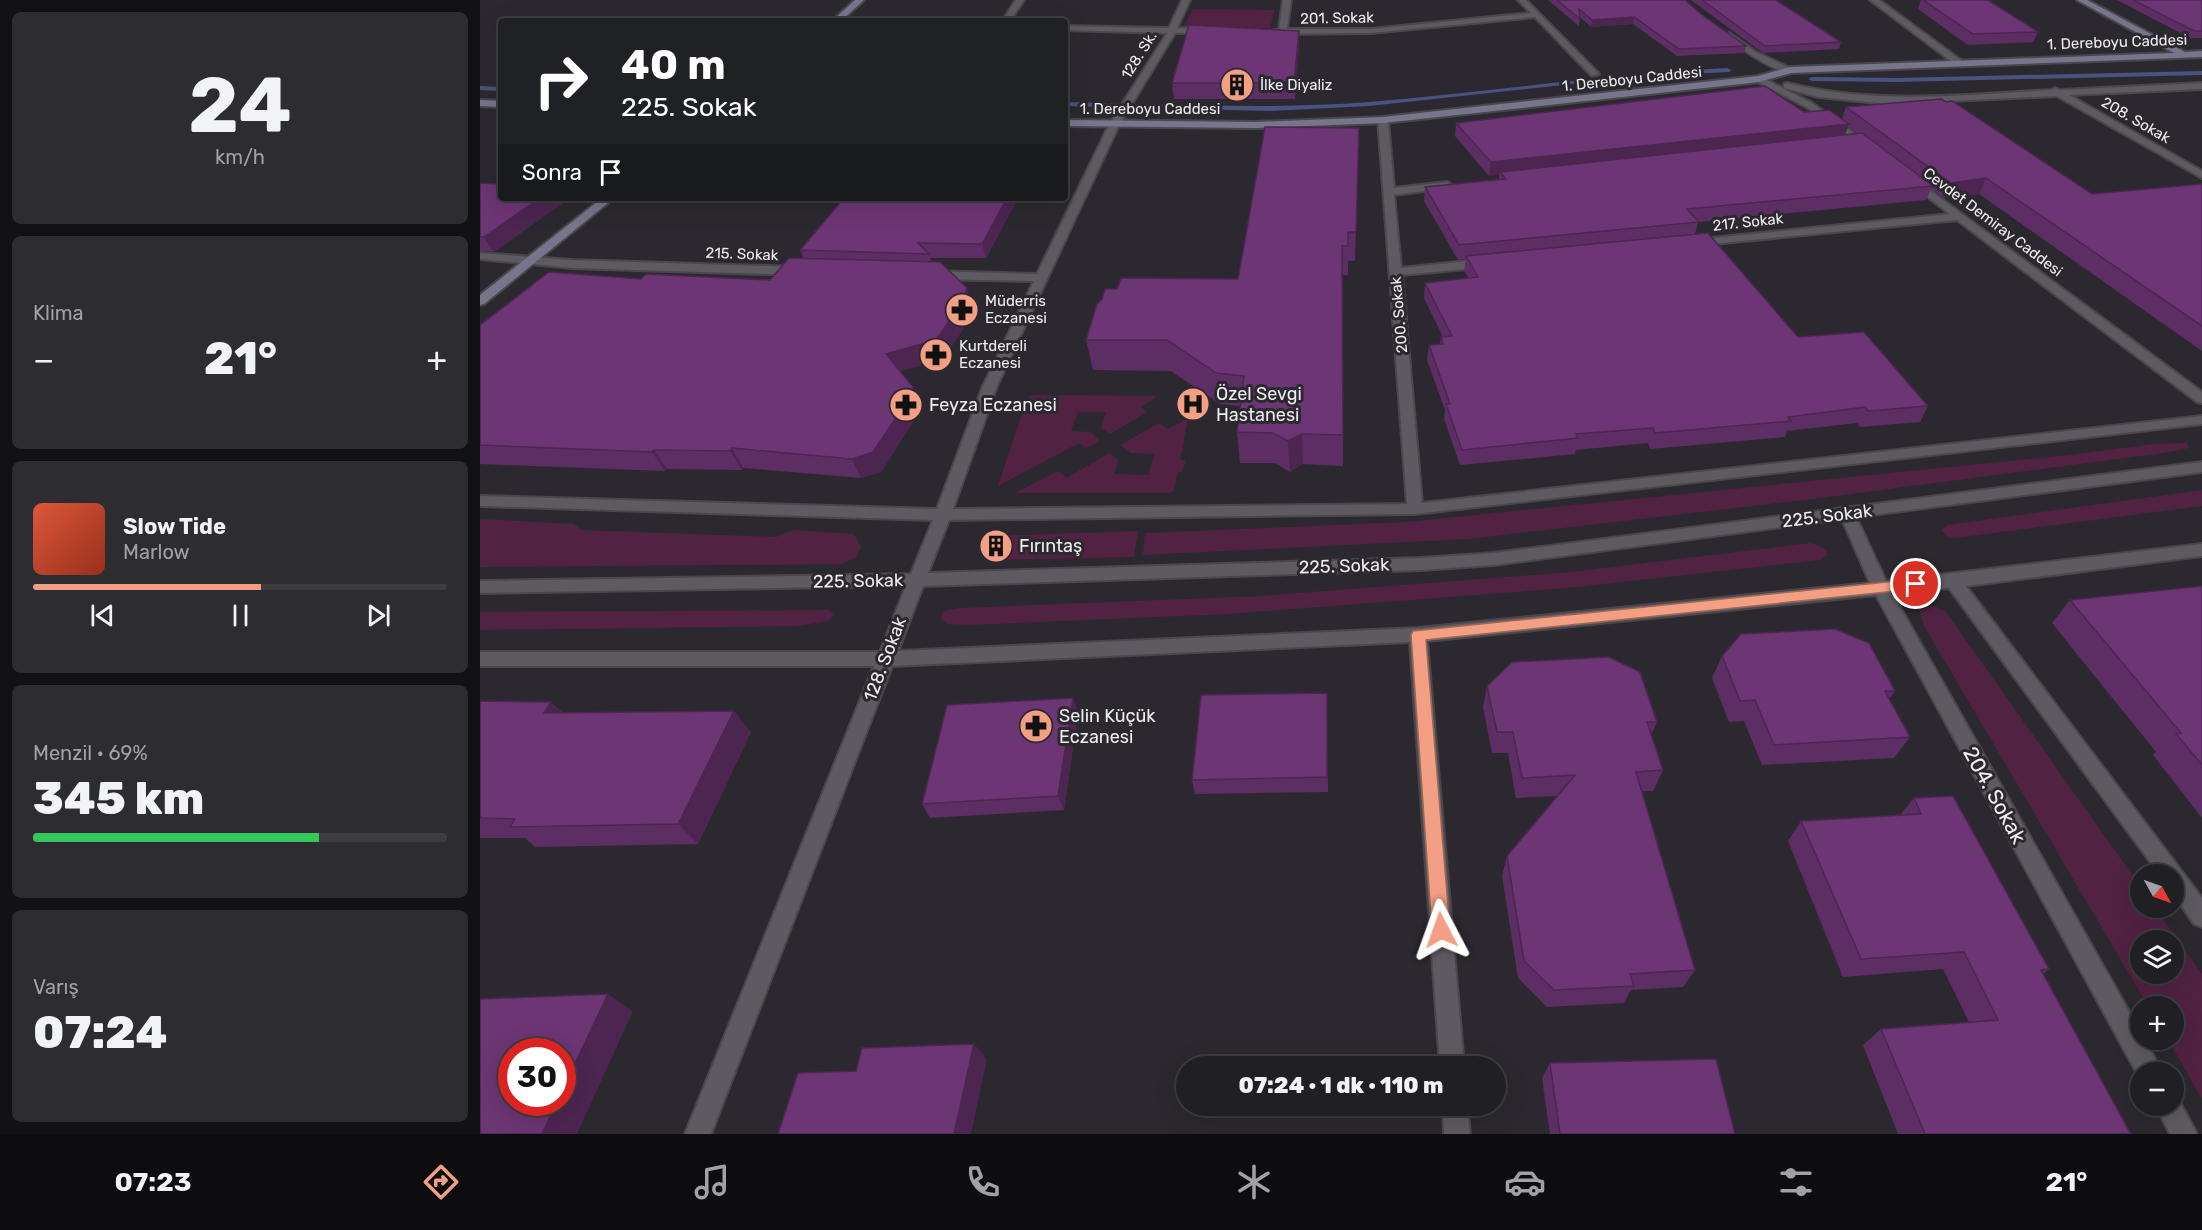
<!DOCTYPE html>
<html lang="tr">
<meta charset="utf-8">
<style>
:root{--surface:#201f23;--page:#2d2c30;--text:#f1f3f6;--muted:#a2a2a6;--line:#3d3d41;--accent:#f39f84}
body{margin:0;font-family:Rubik,sans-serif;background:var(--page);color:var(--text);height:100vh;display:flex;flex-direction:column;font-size:22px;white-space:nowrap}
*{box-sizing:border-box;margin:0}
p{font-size:20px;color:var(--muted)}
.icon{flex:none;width:33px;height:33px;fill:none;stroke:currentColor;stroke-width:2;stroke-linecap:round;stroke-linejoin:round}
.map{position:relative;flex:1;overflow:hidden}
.panel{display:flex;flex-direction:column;gap:12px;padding:12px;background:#121113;width:480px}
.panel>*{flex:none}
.guide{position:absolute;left:18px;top:18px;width:570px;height:183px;border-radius:6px;box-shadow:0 6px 24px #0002,0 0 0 2px var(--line);background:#202124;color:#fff;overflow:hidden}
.needle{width:39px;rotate:130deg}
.controls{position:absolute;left:1650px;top:864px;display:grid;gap:12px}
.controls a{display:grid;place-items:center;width:54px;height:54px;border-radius:50%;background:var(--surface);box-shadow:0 6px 24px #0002,0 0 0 2px var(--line);font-size:30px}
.speed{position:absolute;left:18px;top:1038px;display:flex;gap:12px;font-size:30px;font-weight:700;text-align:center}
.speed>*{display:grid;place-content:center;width:78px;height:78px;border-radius:50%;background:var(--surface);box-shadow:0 6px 24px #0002,0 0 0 2px var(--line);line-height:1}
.speed .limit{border:9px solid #d22;background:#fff;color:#111}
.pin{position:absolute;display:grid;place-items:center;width:51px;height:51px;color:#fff;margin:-26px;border:3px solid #fff;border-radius:50%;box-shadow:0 2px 6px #0007}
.me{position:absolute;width:66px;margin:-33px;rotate:356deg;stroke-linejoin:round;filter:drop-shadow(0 0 4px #0008)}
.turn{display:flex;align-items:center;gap:21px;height:126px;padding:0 24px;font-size:27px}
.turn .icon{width:78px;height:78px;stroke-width:2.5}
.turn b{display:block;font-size:42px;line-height:51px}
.then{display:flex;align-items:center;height:57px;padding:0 24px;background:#0003;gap:12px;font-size:22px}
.big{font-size:45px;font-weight:800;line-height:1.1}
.panel .card{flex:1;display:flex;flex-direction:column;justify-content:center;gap:9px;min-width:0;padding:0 21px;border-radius:9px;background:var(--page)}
.panel .dial{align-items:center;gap:0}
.dial b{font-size:78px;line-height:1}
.song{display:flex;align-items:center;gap:18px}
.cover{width:72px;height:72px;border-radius:9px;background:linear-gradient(135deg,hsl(10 70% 55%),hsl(10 70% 35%))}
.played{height:6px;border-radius:3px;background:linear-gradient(90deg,var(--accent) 55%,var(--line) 55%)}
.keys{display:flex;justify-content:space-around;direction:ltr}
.heat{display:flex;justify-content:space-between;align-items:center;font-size:33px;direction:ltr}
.charge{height:9px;border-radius:4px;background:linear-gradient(90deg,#34c759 69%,var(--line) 0)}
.trip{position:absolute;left:696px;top:1056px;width:330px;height:60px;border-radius:30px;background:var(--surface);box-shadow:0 6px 24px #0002,0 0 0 2px var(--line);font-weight:800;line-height:60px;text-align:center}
.menu{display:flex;height:96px;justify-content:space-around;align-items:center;background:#0d0c0e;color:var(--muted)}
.menu .icon{width:42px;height:42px}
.menu .on{color:var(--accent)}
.menu b{font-size:27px;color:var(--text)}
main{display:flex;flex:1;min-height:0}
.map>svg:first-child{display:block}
</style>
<main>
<section class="panel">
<div class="card dial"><b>24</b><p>km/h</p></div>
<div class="card"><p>Klima</p>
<div class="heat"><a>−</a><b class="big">21°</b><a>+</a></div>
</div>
<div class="card">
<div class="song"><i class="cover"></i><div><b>Slow Tide</b><p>Marlow</p></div></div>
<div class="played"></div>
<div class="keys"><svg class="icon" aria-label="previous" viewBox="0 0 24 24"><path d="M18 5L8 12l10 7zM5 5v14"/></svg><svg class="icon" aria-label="pause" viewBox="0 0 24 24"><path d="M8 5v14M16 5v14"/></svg><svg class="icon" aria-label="next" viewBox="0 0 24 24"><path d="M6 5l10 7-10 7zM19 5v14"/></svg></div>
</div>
<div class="card"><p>Menzil · 69%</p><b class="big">345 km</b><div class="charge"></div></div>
<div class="card"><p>Varış</p><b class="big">07:24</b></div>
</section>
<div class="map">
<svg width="1722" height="1134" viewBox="0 0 1722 1134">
<rect width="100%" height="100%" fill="#2b292f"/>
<g fill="#512242" fill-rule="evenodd">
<polygon points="713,9 795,10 790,28 704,27"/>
<polygon points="553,395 675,396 676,398 660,407 667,412 630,434 621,428 626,412 598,412 591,431 610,432 620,441 606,448 599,443 518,486 547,398"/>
<polygon points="705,420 708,420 700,459 706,461 702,472 698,472 694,491 689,493 535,493 578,471 587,478 629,453 638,460 634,474 668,475 674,454 651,453 640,445 679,423 688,429"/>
<polygon points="1707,443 1709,448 1684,453 1333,499 989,539 663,555 665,533 926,522 1588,455 1675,444"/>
<polygon points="1722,490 1722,506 1475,538 1466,536 1461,530 1467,525"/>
<polygon points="0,519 94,524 101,530 296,537 313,530 374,534 381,547 376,557 362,564 0,567"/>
<polygon points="658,531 654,557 514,560 503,554 524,551 528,541 507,541 512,536"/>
<polygon points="1331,543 1344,548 1348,554 1340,560 1087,588 748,614 488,625 468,624 460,618 464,611 479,608 781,596 1091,572"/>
<path d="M1454,606L1466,612L1660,886V908H1675L1722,974V1099L1688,1040H1694V1006H1668L1444,626L1439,609ZM1660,940H1694V974H1660Z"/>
<polygon points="349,610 355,614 348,621 319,626 0,630 0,612"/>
</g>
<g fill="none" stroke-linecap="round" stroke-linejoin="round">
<g fill="#4a5281" fill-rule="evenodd">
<path d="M1247,68L1251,70L1250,72L1165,76L889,106L790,111L585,106V102C686,104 788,110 889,102C1009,92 1127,74 1247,68Z"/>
<polygon points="1722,71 1722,75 1417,82 1332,81 1328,79 1332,77 1417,78"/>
<polygon points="0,86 21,87 21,91 0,90"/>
</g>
<defs>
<g id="minor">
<polygon points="536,0 544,0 530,21 522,21"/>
<path d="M702,0H710L697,28L728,29L732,31L728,33H695L639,125L517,386L473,509L927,504L898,120L903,117L908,120L914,188L967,182L972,185L967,188L914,195L921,268L1007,259L1013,263L1007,267L922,275L942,503L1722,416V424L935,514L469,520L448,573L941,558L1014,553L1722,462V472L1376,517L1406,581L1722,544V556L1486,586L1722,898V927L1714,924L1694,895V874H1679L1469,588L1412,593L1660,1031V1040H1665L1682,1072H1660V1079L1396,595L947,641L984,1066H960L930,642L412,666L231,1134H205L394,666H0V652H400L426,586L0,593V581L431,574L453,520L0,506V496L457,509L503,386L554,281L453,279L447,275L453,271L557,274L629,125L687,33L585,30V26L689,28ZM1362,519L1390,583L938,628L418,651L443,586L941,570L1014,565Z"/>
<polygon points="803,0 811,0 807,29 891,29 1051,13 1038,0 1046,0 1119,74 1112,76 1055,17 891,33 793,34 793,30 799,30"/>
<polygon points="1390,0 1399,0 1482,61 1482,65 1476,65"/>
<path d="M1249,33L1276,52L1314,70C1301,79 1258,46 1246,37L1245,35Z"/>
<polygon points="1279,76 1332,103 1393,147 1384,149 1326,107 1276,81 1275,79"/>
<path d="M1307,83C1395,105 1481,95 1571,90L1575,88L1580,90L1722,83V89L1589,95L1722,171V178L1577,96L1407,104L1339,97L1304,88V84Z"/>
<polygon points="1432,177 1722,392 1722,403 1717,402 1477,220 1212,246 1206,243 1212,240 1470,214 1428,182 1428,178"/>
<polygon points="0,253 92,260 319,267 325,271 319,275 92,268 0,259"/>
<polygon points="1694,1096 1697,1097 1717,1134 1690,1134 1676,1106 1694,1106"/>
<polygon points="963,1106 987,1106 990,1134 964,1134"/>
</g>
<g id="secondary">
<polygon points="375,0 384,0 361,21 352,21"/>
<polygon points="1597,0 1607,0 1705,52 1722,51 1722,57 1311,73 1279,82 903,123 776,128 585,126 585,120 776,122 903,117 1278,76 1310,67 1694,53"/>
<polygon points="0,100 21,101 21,107 0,106"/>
<polygon points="122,198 134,198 4,304 0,305 0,295"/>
</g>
</defs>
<use href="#minor" stroke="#48474b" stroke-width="4"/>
<use href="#secondary" stroke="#48474b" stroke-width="4"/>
<use href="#minor" fill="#5d5a61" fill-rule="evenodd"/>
<use href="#secondary" fill="#77758c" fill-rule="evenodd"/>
</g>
<g fill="#5d2e64" fill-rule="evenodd">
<polygon points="1068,0 1205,0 1221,14 1266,46 1264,53 1197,56 1153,24 1111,27 1100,17 1099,26"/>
<polygon points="1211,0 1296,0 1361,42 1359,49 1283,53"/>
<polygon points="1441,0 1508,0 1558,32 1553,42 1488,45 1438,9"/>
<polygon points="1637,0 1722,0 1722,38 1710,38"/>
<polygon points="819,31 819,46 815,99 694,99 692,83"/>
<path d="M1366,107L1612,194L1722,184V351L1499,194L1464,198L1451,189L1446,200L1218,222L1215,234L1318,337L1448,406L1440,422L1380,427L1377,423L1307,431L1305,437L1170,449L1168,443L1096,450L1095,454L980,465L964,419L965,410L947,360L949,345L960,344L961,337H963L944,298L945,283L989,278L984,271L986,259L978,260L944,201L945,187L1019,179V174L1009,176L975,136L976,123L1324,112L1362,119ZM1368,127L1377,133L1365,135Z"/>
<polygon points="879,128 875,261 868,261 868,275 862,275 863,466 823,464 810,472 795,463 760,463 757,432 760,406 740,404 691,371 613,370 606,340 637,289 758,279"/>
<polygon points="0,183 21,198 82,198 84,202 14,252 0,251"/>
<polygon points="538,198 506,258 450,258 451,262 493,307 487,323 463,359 420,371 440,407 431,425 401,472 381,478 263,468 262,470 187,469 185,471 0,464 0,325 161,279 290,280 324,259 320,250"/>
<polygon points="1722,586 1722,818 1673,755 1676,752 1572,623 1590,600"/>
<polygon points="1242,656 1415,691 1409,699 1430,737 1414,758 1282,765 1264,721 1249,722 1232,678"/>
<polygon points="1007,686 1177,722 1171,735 1183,770 1173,791 1162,791 1215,970 1203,987 1151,990 1144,1003 1067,1007 1038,978 1022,876 1027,856 1077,796 1036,798 1028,753 1012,753 1003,707"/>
<polygon points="847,693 848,792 715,794 712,780"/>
<polygon points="593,698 598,713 584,810 450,818 442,804"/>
<polygon points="0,701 71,702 83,713 271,732 218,844 55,847 45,838 0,838"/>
<polygon points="1434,798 1569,969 1563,974 1651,1134 1418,1134 1383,1045 1401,1029 1489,1022 1463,969 1363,977 1308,841 1321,821 1420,815"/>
<polygon points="1070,1063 1255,1134 1070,1134 1062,1078"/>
</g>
<g fill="#4c2551">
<polygon points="1154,17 1153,24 1111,27 1112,20"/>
<polygon points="819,31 819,46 815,99 814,83"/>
<polygon points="1369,124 1364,137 1020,172 1019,174 1009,176 1011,162"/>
<polygon points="879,128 879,154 875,261 876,232"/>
<polygon points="1506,178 1499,194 1464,198 1471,183"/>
<polygon points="60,198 82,198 84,202 14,252 4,237"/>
<polygon points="527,198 538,198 506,258 502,244"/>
<polygon points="487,288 493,307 487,323 463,359 413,373 406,354"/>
<polygon points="433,387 440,407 431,425 401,472 381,478 372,459"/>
<polygon points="822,434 823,464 810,472 808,441"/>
<polygon points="252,448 263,468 262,470 250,451"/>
<polygon points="174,450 187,469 185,471 172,452"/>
<polygon points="593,698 598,713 584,810 578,796"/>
<polygon points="71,702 93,723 64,713"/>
<polygon points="254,711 271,732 218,844 198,824"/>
<polygon points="128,994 153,1011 97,1134 62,1134 77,1102 82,1102 82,1091"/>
<polygon points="494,1044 507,1059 491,1134 474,1134"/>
</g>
<g fill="#6c3574" stroke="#4c2551" stroke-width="1.5">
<polygon points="1077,0 1205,0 1221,14 1266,46 1199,49 1154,17 1112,20 1099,9 1100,19"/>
<polygon points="1222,0 1296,0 1361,42 1285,46"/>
<polygon points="1443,0 1508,0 1558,32 1493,34"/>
<polygon points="1653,0 1722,0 1722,31 1714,31"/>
<polygon points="709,25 819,31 814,83 692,83"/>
<polygon points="1285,86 1324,112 1349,110 1369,124 1011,162 976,123"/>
<polygon points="1461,99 1466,102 1472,101 1612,194 1722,184 1722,326 1506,178 1471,183 1366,107"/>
<polygon points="785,127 879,128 876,232 868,232 868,246 862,246 863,435 822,434 808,441 793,433 757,432 764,376 736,373 687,340 606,340 617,304 622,299 625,289 637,289 641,278 758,279"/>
<polygon points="1382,133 1453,186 1207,209 1219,222 979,245 945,187 1026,179 1020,172"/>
<polygon points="0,183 21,184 21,198 60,198 4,237 0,237"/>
<polygon points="364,198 527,198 502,244 438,243 449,254 320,250"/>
<polygon points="1228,233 1318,337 1384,332 1448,406 1388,411 1385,407 1308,417 1311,421 1175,433 1173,428 1096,434 1098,438 982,450 966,404 970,404 949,345 963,344 961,337 972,336 945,283 998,277 986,256"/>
<polygon points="309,258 460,262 487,288 481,304 456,340 406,354 433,387 424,406 393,452 372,459 252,448 250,451 174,450 172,452 0,445 0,325 69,272 161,279 166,274 290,280"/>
<polygon points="1722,586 1722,765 1696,734 1701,733 1590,600"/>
<polygon points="1355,629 1389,643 1415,691 1405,691 1430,737 1294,745 1275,700 1260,701 1242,656 1261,634"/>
<polygon points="1129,657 1160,672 1177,722 1167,722 1183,770 1156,772 1215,970 1150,974 1154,986 1074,990 1044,961 1027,856 1095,775 1042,778 1033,732 1017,732 1007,686 1032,662"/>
<polygon points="847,693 847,777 712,780 721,695"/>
<polygon points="593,698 578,796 442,804 467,705"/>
<polygon points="0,701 71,702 64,713 254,711 198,824 30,827 35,819 0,818"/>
<polygon points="1473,796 1569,969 1561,970 1651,1134 1445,1134 1401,1029 1518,1020 1484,952 1381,959 1321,821 1441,814 1434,798"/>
<polygon points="128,994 82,1091 82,1052 32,1052 32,1102 77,1102 62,1134 0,1134 0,999"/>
<polygon points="494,1044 474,1134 298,1134 318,1073 376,1071 382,1048"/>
<polygon points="1236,1059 1255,1134 1080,1134 1070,1063"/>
</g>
<polygon fill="#f39f84" stroke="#9e6756" stroke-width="1.5" points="1436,579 1443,584 1436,589 946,640 970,930 967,937 961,939 954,937 952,930 931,635 933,631"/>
<defs>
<symbol id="building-disc" viewBox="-11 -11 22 22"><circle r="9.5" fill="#f39f84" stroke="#2b292f"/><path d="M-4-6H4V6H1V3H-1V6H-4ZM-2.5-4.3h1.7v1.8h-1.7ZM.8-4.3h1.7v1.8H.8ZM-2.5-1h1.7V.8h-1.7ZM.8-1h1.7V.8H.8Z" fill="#111"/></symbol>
<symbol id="pharmacy-disc" viewBox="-11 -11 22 22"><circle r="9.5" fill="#f39f84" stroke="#2b292f"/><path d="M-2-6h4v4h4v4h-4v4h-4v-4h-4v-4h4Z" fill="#111"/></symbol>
<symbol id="hospital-disc" viewBox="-11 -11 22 22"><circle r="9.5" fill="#f39f84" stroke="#2b292f"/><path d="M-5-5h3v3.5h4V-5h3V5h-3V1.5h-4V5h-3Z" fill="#111"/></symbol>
</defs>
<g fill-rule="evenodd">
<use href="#building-disc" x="738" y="66" width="38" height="38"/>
<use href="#pharmacy-disc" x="463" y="291" width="38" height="38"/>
<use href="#pharmacy-disc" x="437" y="336" width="38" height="38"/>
<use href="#hospital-disc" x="694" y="385" width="38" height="38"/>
<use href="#pharmacy-disc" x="407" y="386" width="38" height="38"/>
<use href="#building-disc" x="497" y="527" width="38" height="38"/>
<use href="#pharmacy-disc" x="537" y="707" width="38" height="38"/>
</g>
<g text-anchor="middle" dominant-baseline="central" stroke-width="6" stroke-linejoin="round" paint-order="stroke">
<g font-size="15" fill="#eeedf1" stroke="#2b292f">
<text transform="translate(857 18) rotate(-1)">201. Sokak</text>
<text transform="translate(1637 42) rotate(-2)">1. Dereboyu Caddesi</text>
<text transform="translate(659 55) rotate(-58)">128. Sk.</text>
<text transform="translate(1152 79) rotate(-6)">1. Dereboyu Caddesi</text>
<text x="670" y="109">1. Dereboyu Caddesi</text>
<text transform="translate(1656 120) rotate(30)">208. Sokak</text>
<text transform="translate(1268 222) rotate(-6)">217. Sokak</text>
<text transform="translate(1513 222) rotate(37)">Cevdet Demiray Caddesi</text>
<text transform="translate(262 254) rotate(2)">215. Sokak</text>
<text transform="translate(919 315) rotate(-95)">200. Sokak</text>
</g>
<g font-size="15" fill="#eeedf1" stroke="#2b292f" text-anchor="start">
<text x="780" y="85">İlke Diyaliz</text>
<text x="505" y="301">Müderris<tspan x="505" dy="17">Eczanesi</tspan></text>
<text x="479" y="346">Kurtdereli<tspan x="479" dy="17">Eczanesi</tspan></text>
</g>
<g font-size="18" fill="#eeedf1" stroke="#2b292f" text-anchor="start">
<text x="736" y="394">Özel Sevgi<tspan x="736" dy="21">Hastanesi</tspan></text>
<text x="449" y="405">Feyza Eczanesi</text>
<text x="539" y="546">Fırıntaş</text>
<text x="579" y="716">Selin Küçük<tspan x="579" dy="21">Eczanesi</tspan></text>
</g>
<g font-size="18" fill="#eeedf1" stroke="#2b292f">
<text transform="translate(1347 516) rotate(-7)">225. Sokak</text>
<text transform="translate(864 566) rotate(-2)">225. Sokak</text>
<text transform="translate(378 581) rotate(-1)">225. Sokak</text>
<text transform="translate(405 659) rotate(-69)">128. Sokak</text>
</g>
<g font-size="21" fill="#eeedf1" stroke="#2b292f">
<text transform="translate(1515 795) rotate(61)">204. Sokak</text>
</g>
</g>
</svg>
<div class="controls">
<a><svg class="needle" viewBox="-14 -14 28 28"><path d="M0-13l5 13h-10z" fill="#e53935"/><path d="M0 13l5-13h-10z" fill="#a2a2a6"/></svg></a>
<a><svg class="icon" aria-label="layers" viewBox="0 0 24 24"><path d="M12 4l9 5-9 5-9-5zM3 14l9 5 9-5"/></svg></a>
<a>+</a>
<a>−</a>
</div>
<div class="speed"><div class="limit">30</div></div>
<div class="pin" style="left:1436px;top:584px;background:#d93025"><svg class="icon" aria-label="arrive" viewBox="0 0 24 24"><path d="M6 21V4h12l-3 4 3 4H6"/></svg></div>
<svg class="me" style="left:961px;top:930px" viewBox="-20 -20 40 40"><path d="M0-17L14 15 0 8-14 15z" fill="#f39f84" stroke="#fff" stroke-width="4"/></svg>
<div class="trip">07:24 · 1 dk · 110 m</div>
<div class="guide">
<div class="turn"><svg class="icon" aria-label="right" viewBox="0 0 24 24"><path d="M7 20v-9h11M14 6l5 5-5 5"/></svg><div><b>40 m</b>225. Sokak</div></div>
<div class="then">Sonra<svg class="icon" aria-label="arrive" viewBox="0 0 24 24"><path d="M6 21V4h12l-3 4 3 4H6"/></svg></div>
</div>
</div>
</main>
<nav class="menu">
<b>07:23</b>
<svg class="icon on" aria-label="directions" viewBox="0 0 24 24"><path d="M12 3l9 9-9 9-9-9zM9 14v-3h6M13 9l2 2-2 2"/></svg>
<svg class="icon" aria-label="music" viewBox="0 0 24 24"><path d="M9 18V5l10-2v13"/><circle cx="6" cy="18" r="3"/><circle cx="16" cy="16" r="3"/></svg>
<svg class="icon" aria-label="phone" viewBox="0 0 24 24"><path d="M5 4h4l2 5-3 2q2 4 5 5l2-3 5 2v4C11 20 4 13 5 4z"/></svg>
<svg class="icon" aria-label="climate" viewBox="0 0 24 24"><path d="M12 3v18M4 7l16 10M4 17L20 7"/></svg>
<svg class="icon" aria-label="car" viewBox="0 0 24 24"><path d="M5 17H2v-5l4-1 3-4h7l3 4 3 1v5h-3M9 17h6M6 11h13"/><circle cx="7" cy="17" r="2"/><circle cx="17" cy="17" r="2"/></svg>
<svg class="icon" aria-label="filters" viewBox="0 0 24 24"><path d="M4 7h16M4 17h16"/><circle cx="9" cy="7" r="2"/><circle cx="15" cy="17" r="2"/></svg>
<b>21°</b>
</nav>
